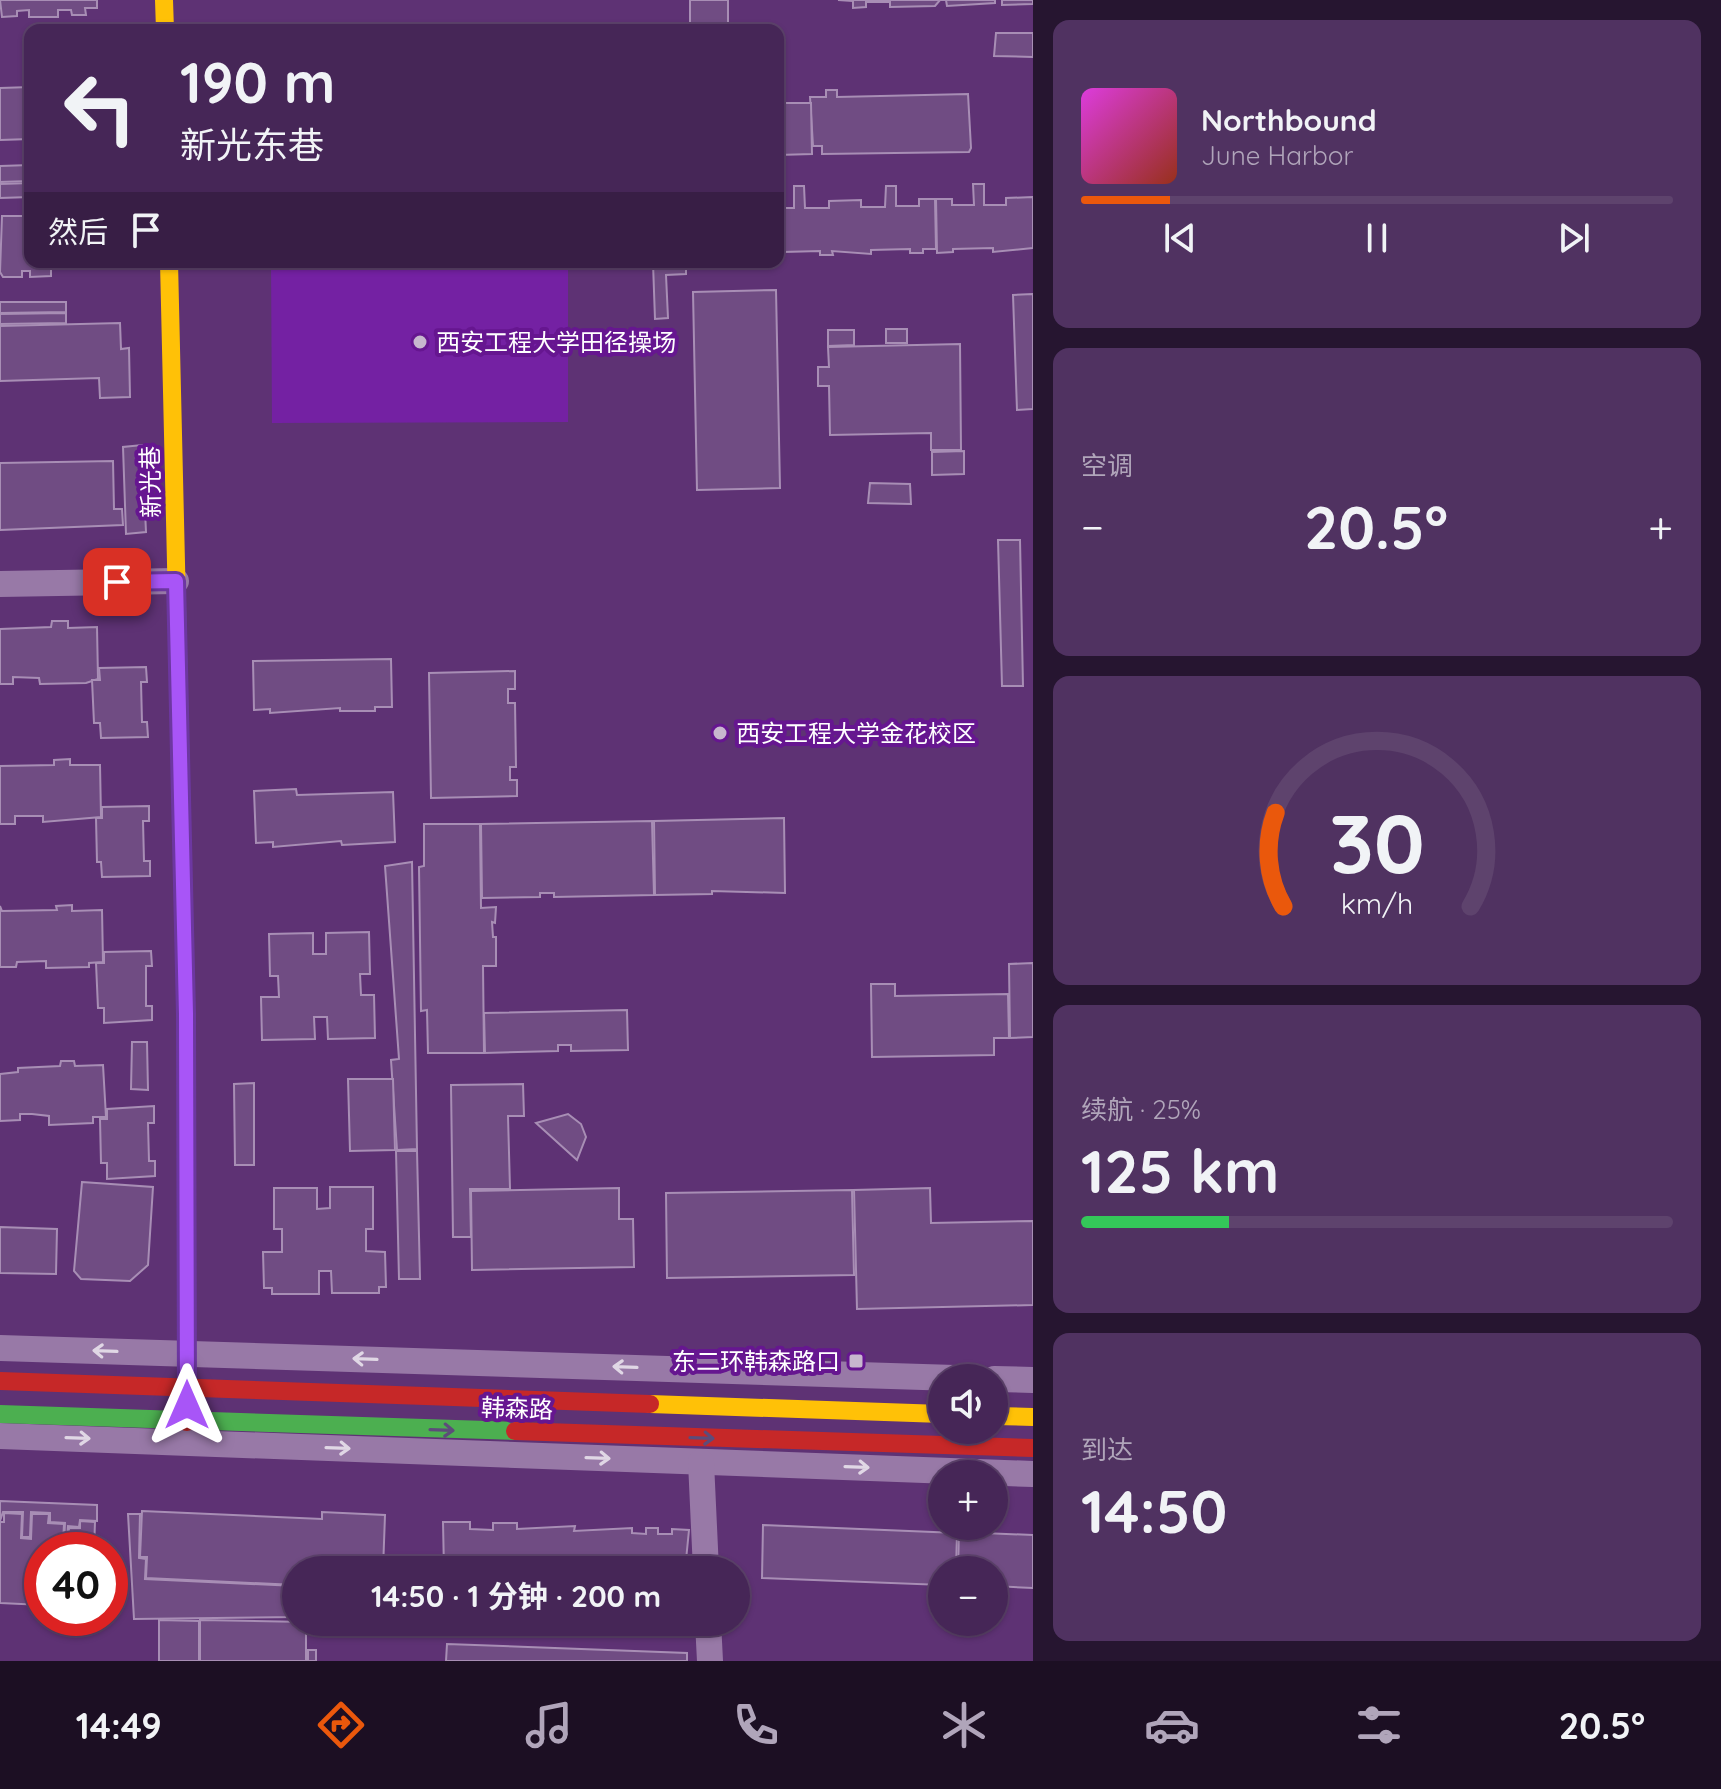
<!DOCTYPE html>
<html lang="zh">
<meta charset="utf-8">
<style>
:root{--surface:#462657;--page:#503261;--text:#f1f3f6;--muted:#b0a5ba;--line:#5e436d;--accent:#ea580c}
body{margin:0;font-family:Quicksand,"Noto Sans SC",sans-serif;background:var(--page);color:var(--text);height:100vh;display:flex;flex-direction:column;font-size:30px;white-space:nowrap}
*{box-sizing:border-box;margin:0}
p{font-size:26px;color:var(--muted)}
.icon{flex:none;width:44px;height:44px;fill:none;stroke:currentColor;stroke-width:2;stroke-linecap:round;stroke-linejoin:round}
.map{position:relative;flex:1;overflow:hidden}
.sheet{display:flex;flex-direction:column;gap:20px;padding:20px;background:#261530;width:688px}
.sheet>*{flex:none}
.hud{position:absolute;left:24px;top:24px;width:760px;height:244px;border-radius:16px;box-shadow:0 2px 6px #0004,0 0 0 2px var(--line);background:#462657;color:var(--text);overflow:hidden}
.fabs{position:absolute;left:928px;top:1364px;display:grid;gap:16px}
.fabs a{display:grid;place-items:center;width:80px;height:80px;border-radius:50%;background:var(--surface);box-shadow:0 2px 6px #0004,0 0 0 2px var(--line);font-size:40px}
.speed{position:absolute;left:24px;top:1532px;display:flex;gap:16px;font-size:40px;font-weight:700;text-align:center}
.speed>*{display:grid;place-content:center;width:104px;height:104px;border-radius:50%;background:var(--surface);box-shadow:0 2px 6px #0004,0 0 0 2px var(--line);line-height:1}
.speed .limit{border:12px solid #d22;background:#fff;color:#111}
.pin{position:absolute;display:grid;place-items:center;width:68px;height:68px;color:#fff;margin:-34px;border-radius:16px;box-shadow:0 4px 12px #0006}
.me{position:absolute;width:88px;margin:-44px;rotate:0deg;stroke-linejoin:round;filter:drop-shadow(0 0 6px #0008)}
.turn{display:flex;align-items:center;gap:28px;height:168px;padding:0 24px;font-size:36px}
.turn .icon{width:104px;height:104px;stroke-width:2.5}
.turn b{display:block;font-size:56px;line-height:68px}
.then{display:flex;align-items:center;height:76px;padding:0 24px;background:#0003;gap:16px;font-size:30px}
.big{font-size:60px;font-weight:700;line-height:1.1}
.sheet .tile{flex:1;display:flex;flex-direction:column;justify-content:center;gap:12px;min-width:0;padding:0 28px;border-radius:16px;background:var(--page)}
.sheet .dial{align-items:center;gap:0}
.dial svg{height:208px;overflow:visible;fill:none;stroke:var(--line);stroke-width:7;stroke-linecap:round;text-anchor:middle}
.dial text{fill:var(--text);stroke:none}
.song{display:flex;align-items:center;gap:24px}
.cover{width:96px;height:96px;border-radius:12px;background:linear-gradient(135deg,hsl(300 70% 55%),hsl(10 70% 35%))}
.played{height:8px;border-radius:4px;background:linear-gradient(90deg,var(--accent) 15%,var(--line) 15%)}
.keys{display:flex;justify-content:space-around;direction:ltr}
.heat{display:flex;justify-content:space-between;align-items:center;font-size:44px;direction:ltr}
.charge{height:12px;border-radius:6px;background:linear-gradient(90deg,#34c759 25%,var(--line) 0)}
.trip{position:absolute;left:282px;top:1556px;width:468px;height:80px;border-radius:40px;background:var(--surface);box-shadow:0 2px 6px #0004,0 0 0 2px var(--line);font-weight:700;line-height:80px;text-align:center}
.menu{display:flex;height:128px;justify-content:space-around;align-items:center;background:#1c0f23;color:var(--muted)}
.menu .icon{width:56px;height:56px}
.menu .selected{color:var(--accent)}
.menu b{font-size:36px;color:var(--text)}
main{display:flex;flex:1;min-height:0}
.map>svg:first-child{display:block}
</style>
<main>
<div class="map">
<svg width="1033" height="1661" viewBox="0 0 1033 1661">
<rect width="100%" height="100%" fill="#5e3274"/>
<polygon fill="#7421a3" points="271,262 568,262 568,422 272,423"/>
<g fill="#704c83" stroke="#a88eb5" stroke-width="2">
<polygon points="0,0 97,0 97,8 85,8 86,15 72,15 71,10 58,10 58,17 29,17 29,10 17,11 17,16 2,17"/>
<rect x="690" y="0" width="38" height="30"/>
<polygon points="838,0 995,0 995,3 947,6 946,0 940,0 935,6 890,7 890,2 866,2 866,7 853,8 853,1"/>
<polygon points="1002,0 1033,0 1033,4 1002,5"/>
<polygon points="996,33 1033,33 1033,57 994,56"/>
<polygon points="30,87 30,139 0,140 0,88"/>
<polygon points="826,90 837,90 837,97 968,94 971,148 969,152 822,154 822,146 813,146 810,97 826,97"/>
<polygon points="778,103 811,103 812,154 778,155"/>
<polygon points="30,165 30,181 0,182 0,166"/>
<polygon points="30,183 30,197 0,198 0,184"/>
<polygon points="973,184 984,184 984,205 1006,205 1006,198 1033,197 1033,248 993,252 993,248 953,249 953,252 937,253 936,199 952,199 952,205 974,205"/>
<polygon points="794,186 804,186 805,208 829,208 829,201 861,200 861,207 885,207 886,186 896,186 896,206 919,206 919,199 935,199 936,249 923,249 923,253 910,253 910,249 871,250 871,254 832,251 833,255 820,255 820,251 783,252 783,255 778,256 778,202 781,202 782,208 794,208"/>
<polygon points="2,216 30,216 30,262 69,262 69,269 51,269 51,276 30,277 30,271 22,271 22,277 3,277 0,272"/>
<polygon points="686,262 686,274 666,275 668,318 655,319 653,263"/>
<polygon points="776,290 780,488 697,490 693,292"/>
<polygon points="1033,294 1033,409 1017,410 1013,295"/>
<polygon points="0,302 66,302 66,312 0,313"/>
<polygon points="66,313 66,323 0,324 0,314"/>
<polygon points="120,323 121,349 129,348 130,397 100,398 99,378 0,381 0,326"/>
<rect x="886" y="329" width="21" height="14"/>
<polygon points="828,330 854,330 854,345 828,346"/>
<polygon points="960,344 961,450 931,450 931,433 830,435 829,386 818,386 818,367 829,367 828,347"/>
<polygon points="142,445 146,532 126,534 123,447"/>
<polygon points="964,451 964,474 932,475 932,452"/>
<polygon points="113,461 114,509 122,509 123,525 0,530 0,463"/>
<polygon points="870,483 910,484 911,504 868,503"/>
<polygon points="998,540 1020,540 1023,686 1002,686"/>
<polygon points="52,621 68,621 68,628 97,627 98,679 86,683 40,684 39,678 13,677 13,684 0,684 0,629 51,627"/>
<polygon points="391,659 392,707 375,707 375,711 340,711 340,708 270,713 270,709 254,710 253,661"/>
<polygon points="146,667 147,682 141,682 142,722 147,722 148,737 101,738 100,723 94,723 92,680 100,680 99,668"/>
<polygon points="515,671 515,689 508,689 508,703 515,703 516,767 510,767 510,780 517,780 517,796 431,798 429,673"/>
<polygon points="70,759 70,765 100,765 101,817 43,822 43,816 15,816 15,824 0,824 0,766 54,765 54,760"/>
<polygon points="296,789 297,795 393,792 395,842 342,845 341,841 273,847 273,842 256,843 254,791"/>
<polygon points="149,806 149,821 143,821 144,861 150,861 150,876 102,877 101,862 97,862 96,818 102,818 102,807"/>
<polygon points="784,818 785,893 712,891 712,894 655,895 654,821"/>
<polygon points="652,821 654,895 554,897 554,893 540,893 540,897 482,898 481,824"/>
<polygon points="424,824 480,824 481,908 496,907 495,923 492,922 493,937 496,937 496,966 483,966 484,1053 428,1053 427,1010 421,1011 419,867 424,866"/>
<polygon points="412,862 417,1149 397,1150 391,1060 399,1059 385,866"/>
<polygon points="72,905 72,911 102,910 103,962 89,963 89,967 46,968 46,961 17,962 16,967 0,967 0,906 2,911 57,910 56,906"/>
<polygon points="369,932 370,974 360,974 361,995 374,995 375,1038 328,1039 327,1017 314,1017 315,1039 262,1040 261,997 279,997 278,976 270,976 269,934 313,933 313,954 326,954 326,933"/>
<polygon points="151,951 152,966 146,966 146,1006 152,1006 152,1020 104,1023 104,1008 98,1008 96,963 104,963 104,952"/>
<polygon points="1033,963 1033,1037 1010,1038 1009,964"/>
<polygon points="871,984 895,984 895,996 1008,994 1009,1038 994,1038 994,1055 872,1057"/>
<polygon points="627,1010 628,1050 571,1051 571,1045 558,1045 558,1051 485,1053 484,1013"/>
<polygon points="132,1042 147,1042 148,1090 131,1089"/>
<polygon points="61,1061 74,1061 75,1066 103,1065 106,1117 93,1117 93,1123 49,1125 49,1116 32,1114 20,1114 20,1120 0,1121 0,1074 18,1072 18,1068 60,1066"/>
<polygon points="348,1079 393,1079 395,1150 350,1151"/>
<polygon points="254,1083 254,1165 235,1165 234,1084"/>
<polygon points="523,1084 524,1116 508,1116 510,1189 470,1189 471,1237 453,1237 451,1085"/>
<polygon points="154,1106 154,1123 148,1123 149,1161 155,1161 155,1176 107,1179 107,1163 101,1163 100,1119 107,1119 107,1109"/>
<polygon points="568,1114 581,1124 586,1137 577,1160 536,1123"/>
<polygon points="396,1151 417,1151 420,1279 399,1279"/>
<polygon points="82,1182 153,1187 148,1265 130,1281 81,1279 74,1271"/>
<polygon points="330,1187 373,1187 373,1229 366,1229 366,1251 385,1252 386,1287 379,1287 379,1293 332,1293 331,1271 319,1271 319,1294 272,1294 272,1288 264,1288 263,1252 282,1252 282,1229 274,1229 274,1188 317,1188 317,1209 330,1208"/>
<polygon points="619,1188 619,1219 633,1219 634,1267 472,1270 471,1191"/>
<polygon points="930,1188 931,1223 1033,1221 1033,1305 857,1309 854,1190"/>
<polygon points="852,1190 854,1275 667,1278 666,1193"/>
<polygon points="0,1227 57,1229 56,1274 0,1273"/>
<polygon points="0,1501 97,1505 97,1521 80,1520 79,1527 68,1526 67,1542 64,1542 65,1523 50,1522 50,1513 31,1512 30,1537 22,1537 23,1512 3,1512 0,1521"/>
<polygon points="142,1511 322,1519 322,1512 385,1515 383,1570 296,1570 296,1585 146,1578 147,1557 140,1557"/>
<polygon points="4,1513 22,1514 21,1538 31,1539 32,1514 49,1514 48,1523 64,1524 63,1543 68,1543 69,1528 80,1528 80,1521 95,1522 94,1550 42,1550 42,1605 0,1603 0,1522 4,1522"/>
<polygon points="128,1514 140,1514 139,1558 146,1559 145,1579 296,1586 296,1617 134,1619"/>
<polygon points="443,1522 470,1522 470,1529 493,1530 493,1523 517,1523 517,1529 575,1526 574,1531 632,1528 632,1533 646,1534 646,1528 658,1528 658,1534 672,1534 672,1529 689,1530 685,1570 444,1570"/>
<polygon points="763,1525 957,1533 956,1570 942,1570 942,1585 762,1578"/>
<polygon points="959,1532 1033,1535 1033,1588 994,1586 994,1570 958,1570"/>
<polygon points="159,1620 199,1621 199,1661 159,1661"/>
<polygon points="200,1620 306,1622 306,1661 200,1661"/>
<polygon points="549,1622 687,1622 687,1628"/>
<polygon points="447,1644 687,1653 687,1661 446,1661"/>
<rect x="308" y="1650" width="8" height="11"/>
</g>
<g fill="none" stroke-linecap="round" stroke-linejoin="round">
<g stroke="#9879a7" stroke-width="26">
<polyline points="0,584 176,581"/>
<polyline points="0,1348 955,1378"/>
<polyline points="994,1379 1033,1380"/>
<polyline points="0,1436 1033,1474"/>
<polyline points="701,1462 706,1570"/>
<polyline points="708,1622 710,1661"/>
</g>
<g stroke="#4caf50" stroke-width="18">
<polyline points="177,606 186,1011"/>
<polyline points="0,1414 515,1431"/>
</g>
<g stroke="#ffc107" stroke-width="18">
<polyline points="164,0 165,30"/>
<polyline points="169,262 177,606"/>
<polyline points="650,1404 942,1414"/>
<polyline points="994,1416 1033,1417"/>
</g>
<g stroke="#c62828" stroke-width="18">
<polyline points="186,1011 187,1422"/>
<polyline points="0,1381 650,1404"/>
<polyline points="515,1431 1033,1448"/>
</g>
</g>
<defs><path id="oneway-shaft" d="M-6 0H5M1.5-3L5.5 0L1.5 3" fill="none" stroke-width="1.6" stroke-linecap="round" stroke-linejoin="round" transform="scale(2)"/></defs>
<g stroke="#e0d7e5">
<use href="#oneway-shaft" transform="translate(105 1351) rotate(-178)"/>
<use href="#oneway-shaft" transform="translate(365 1359) rotate(-178)"/>
<use href="#oneway-shaft" transform="translate(625 1367) rotate(-178)"/>
<use href="#oneway-shaft" transform="translate(78 1438) rotate(2)"/>
<use href="#oneway-shaft" transform="translate(338 1448) rotate(2)"/>
<use href="#oneway-shaft" transform="translate(598 1458) rotate(2)"/>
<use href="#oneway-shaft" transform="translate(857 1467) rotate(2)"/>
</g>
<g stroke="#5d4c7a">
<use href="#oneway-shaft" transform="translate(442 1430) rotate(2)"/>
<use href="#oneway-shaft" transform="translate(702 1438) rotate(2)"/>
</g>
<g fill="none" stroke-linecap="round" stroke-linejoin="round">
<defs>
<polyline id="route" points="117,582 176,581 186,1014 187,1405"/>
</defs>
<use href="#route" stroke="#6d37a1" stroke-width="20"/>
<use href="#route" stroke="#a855f7" stroke-width="14"/>
</g>
<g fill="#c7b7ce" stroke="#661690" stroke-width="3">
<circle cx="420" cy="342" r="8"/>
<circle cx="720" cy="733" r="8"/>
<rect x="848" y="1353" width="16" height="16" rx="4"/>
</g>
<g text-anchor="middle" dominant-baseline="central" stroke-width="8" stroke-linejoin="round" paint-order="stroke">
<g font-size="24" fill="#fff" stroke="#661690" text-anchor="start">
<text x="436" y="342">西安工程大学田径操场</text>
<text x="736" y="733">西安工程大学金花校区</text>
<text x="840" y="1361" text-anchor="end">东二环韩森路口</text>
</g>
<g font-size="24" fill="#fff" stroke="#661690">
<text transform="translate(150 482) rotate(-91)">新光巷</text>
<text transform="translate(517 1408) rotate(2)">韩森路</text>
</g>
</g>
</svg>
<div class="fabs">
<a><svg class="icon" aria-label="sound" viewBox="0 0 24 24"><path d="M4 9h4l5-4v14l-5-4H4zM17 9q2 3 0 6"/></svg></a>
<a>+</a>
<a>−</a>
</div>
<div class="speed"><div class="limit">40</div></div>
<div class="pin" style="left:117px;top:582px;background:#d93025"><svg class="icon" aria-label="arrive" viewBox="0 0 24 24"><path d="M6 21V4h12l-3 4 3 4H6"/></svg></div>
<svg class="me" style="left:187px;top:1405px" viewBox="-20 -20 40 40"><path d="M0-17L14 15 0 8-14 15z" fill="#a855f7" stroke="#fff" stroke-width="4"/></svg>
<div class="trip">14:50 · 1 分钟 · 200 m</div>
<div class="hud">
<div class="turn"><svg class="icon" aria-label="left" viewBox="0 0 24 24"><path d="M17 20v-9H6M10 6l-5 5 5 5"/></svg><div><b>190 m</b>新光东巷</div></div>
<div class="then">然后<svg class="icon" aria-label="arrive" viewBox="0 0 24 24"><path d="M6 21V4h12l-3 4 3 4H6"/></svg></div>
</div>
</div>
<section class="sheet">
<div class="tile">
<div class="song"><i class="cover"></i><div><b>Northbound</b><p>June Harbor</p></div></div>
<div class="played"></div>
<div class="keys"><svg class="icon" aria-label="previous" viewBox="0 0 24 24"><path d="M18 5L8 12l10 7zM5 5v14"/></svg><svg class="icon" aria-label="pause" viewBox="0 0 24 24"><path d="M8 5v14M16 5v14"/></svg><svg class="icon" aria-label="next" viewBox="0 0 24 24"><path d="M6 5l10 7-10 7zM19 5v14"/></svg></div>
</div>
<div class="tile"><p>空调</p>
<div class="heat"><a>−</a><b class="big">20.5°</b><a>+</a></div>
</div>
<div class="tile dial"><svg viewBox="0 0 100 80">
<path d="M14 69A42 42 0 1 1 86 69"/>
<path d="M14 69A42 42 0 0 1 11 33" stroke="#ea580c"/>
<text x="50" y="56" font-size="32" font-weight="700">30</text>
<text x="50" y="72" font-size="11">km/h</text>
</svg></div>
<div class="tile"><p>续航 · 25%</p><b class="big">125 km</b><div class="charge"></div></div>
<div class="tile"><p>到达</p><b class="big">14:50</b></div>
</section>
</main>
<nav class="menu">
<b>14:49</b>
<svg class="icon selected" aria-label="directions" viewBox="0 0 24 24"><path d="M12 3l9 9-9 9-9-9zM9 14v-3h6M13 9l2 2-2 2"/></svg>
<svg class="icon" aria-label="music" viewBox="0 0 24 24"><path d="M9 18V5l10-2v13"/><circle cx="6" cy="18" r="3"/><circle cx="16" cy="16" r="3"/></svg>
<svg class="icon" aria-label="phone" viewBox="0 0 24 24"><path d="M5 4h4l2 5-3 2q2 4 5 5l2-3 5 2v4C11 20 4 13 5 4z"/></svg>
<svg class="icon" aria-label="climate" viewBox="0 0 24 24"><path d="M12 3v18M4 7l16 10M4 17L20 7"/></svg>
<svg class="icon" aria-label="car" viewBox="0 0 24 24"><path d="M5 17H2v-5l4-1 3-4h7l3 4 3 1v5h-3M9 17h6M6 11h13"/><circle cx="7" cy="17" r="2"/><circle cx="17" cy="17" r="2"/></svg>
<svg class="icon" aria-label="filters" viewBox="0 0 24 24"><path d="M4 7h16M4 17h16"/><circle cx="9" cy="7" r="2"/><circle cx="15" cy="17" r="2"/></svg>
<b>20.5°</b>
</nav>
